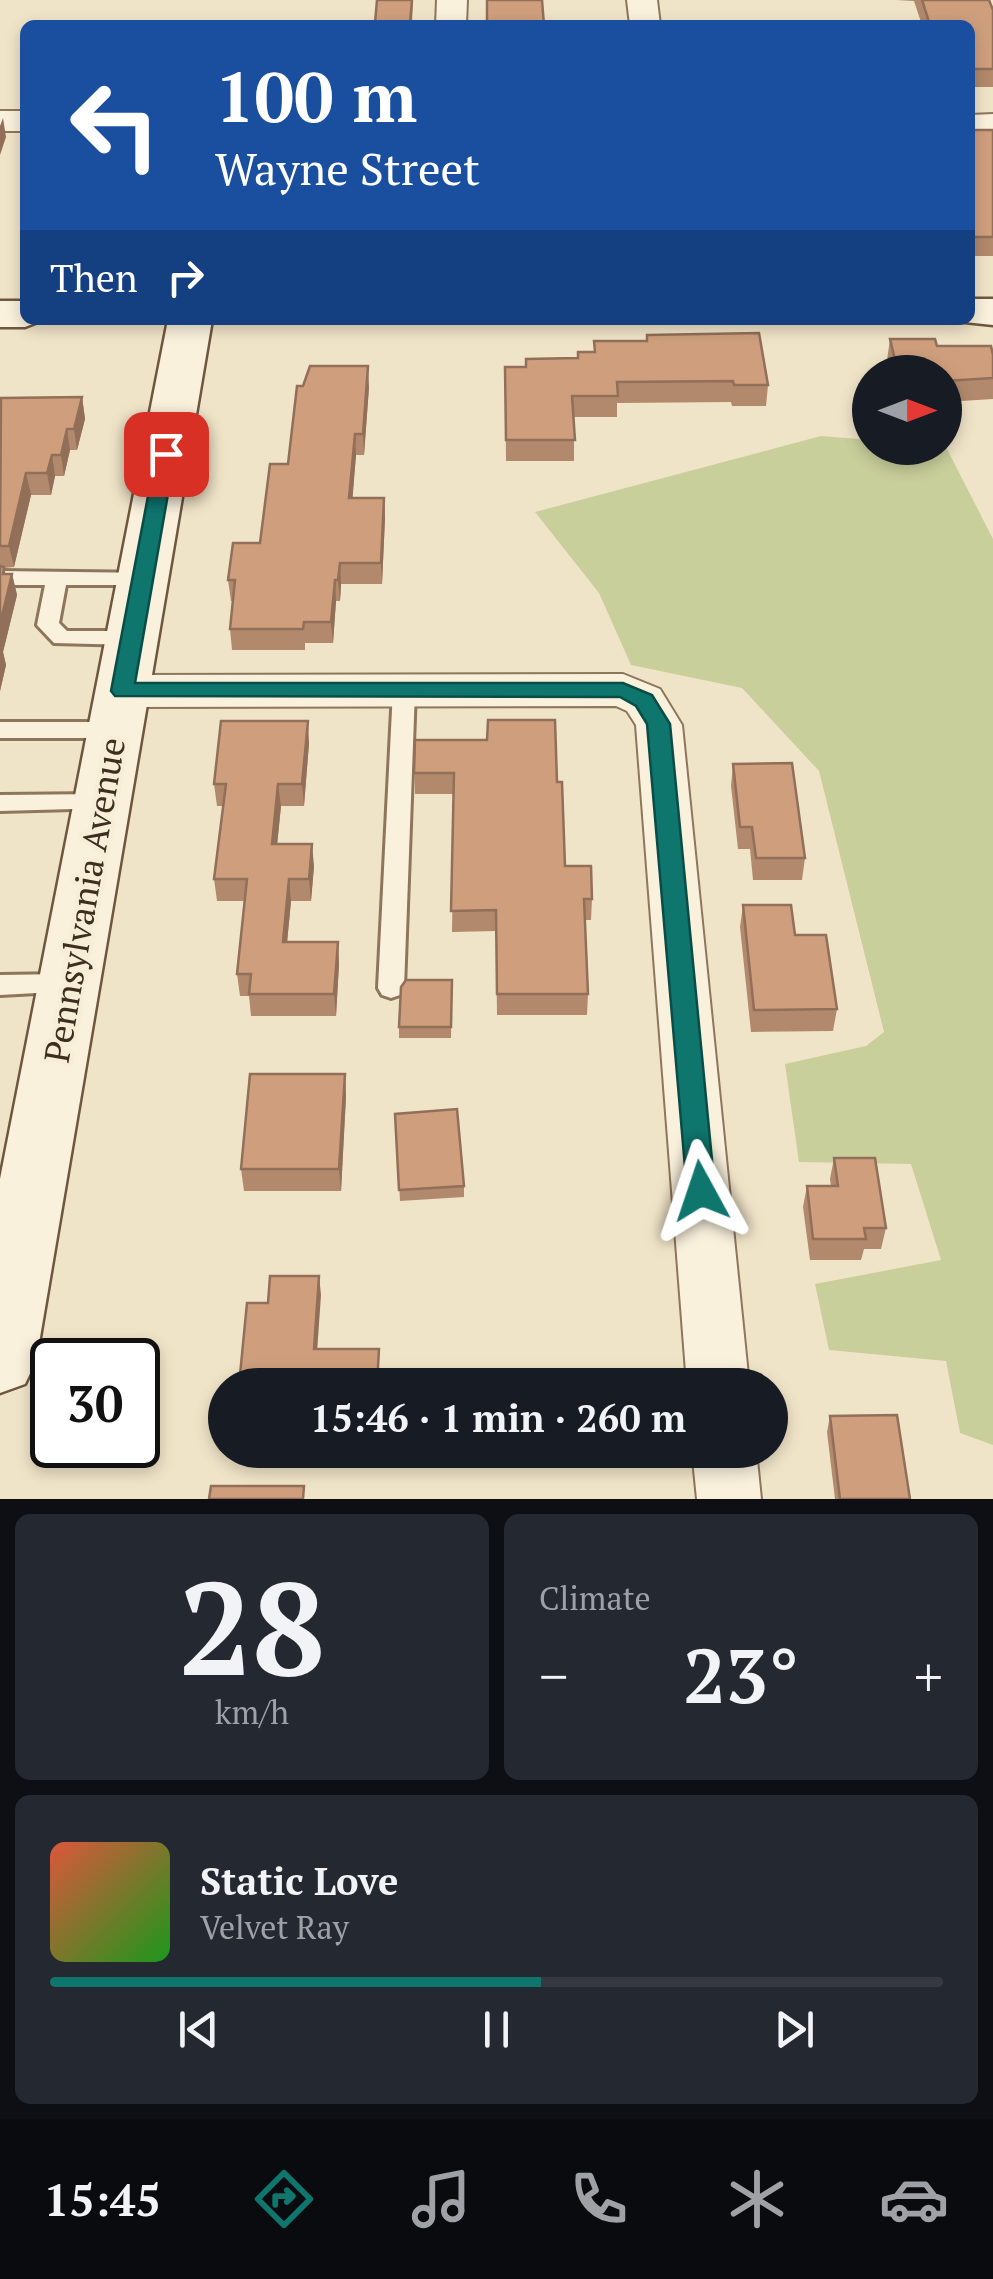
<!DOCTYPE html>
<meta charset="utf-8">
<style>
:root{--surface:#171b24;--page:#242831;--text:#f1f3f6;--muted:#9ea1a6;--line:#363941;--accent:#0f766e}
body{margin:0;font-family:"PT Serif",serif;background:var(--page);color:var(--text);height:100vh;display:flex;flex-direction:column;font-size:38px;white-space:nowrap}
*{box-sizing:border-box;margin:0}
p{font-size:32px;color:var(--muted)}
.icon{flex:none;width:55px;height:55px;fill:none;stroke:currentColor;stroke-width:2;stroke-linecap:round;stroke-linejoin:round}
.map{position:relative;height:1499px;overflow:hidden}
.side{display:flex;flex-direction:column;gap:15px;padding:15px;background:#0d0f14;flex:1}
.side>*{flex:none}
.guide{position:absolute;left:20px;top:20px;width:955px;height:305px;border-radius:15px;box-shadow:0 5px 15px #0003;background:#1a4fa0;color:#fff;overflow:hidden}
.needle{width:65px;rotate:90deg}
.fabs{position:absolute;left:852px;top:355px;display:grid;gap:20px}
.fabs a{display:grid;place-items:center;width:110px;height:110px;border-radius:50%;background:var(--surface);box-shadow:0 5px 15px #0003;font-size:50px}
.speed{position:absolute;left:30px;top:1338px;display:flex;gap:20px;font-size:50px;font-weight:700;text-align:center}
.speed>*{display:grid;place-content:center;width:130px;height:130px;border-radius:50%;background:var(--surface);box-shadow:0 5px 15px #0003;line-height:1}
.speed .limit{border:5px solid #111;border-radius:15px;background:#fff;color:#111}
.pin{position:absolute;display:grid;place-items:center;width:85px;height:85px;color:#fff;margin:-42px;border-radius:20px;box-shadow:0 5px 15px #0006}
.me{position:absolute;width:110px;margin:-55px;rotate:355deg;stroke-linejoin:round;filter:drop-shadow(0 0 8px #0008)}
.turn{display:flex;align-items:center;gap:35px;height:210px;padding:0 30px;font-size:45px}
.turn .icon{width:130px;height:130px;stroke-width:2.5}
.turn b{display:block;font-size:70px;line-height:85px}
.then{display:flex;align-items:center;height:95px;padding:0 30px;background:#0003;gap:20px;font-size:38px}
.big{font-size:75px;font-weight:700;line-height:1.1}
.side .card{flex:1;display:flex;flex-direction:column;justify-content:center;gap:15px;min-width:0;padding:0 35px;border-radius:15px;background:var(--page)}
.side .dial{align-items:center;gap:0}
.dial b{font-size:130px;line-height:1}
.song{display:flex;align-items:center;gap:30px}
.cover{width:120px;height:120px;border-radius:15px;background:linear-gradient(135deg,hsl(10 70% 55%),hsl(120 70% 35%))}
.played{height:10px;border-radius:5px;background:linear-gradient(90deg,var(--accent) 55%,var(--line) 55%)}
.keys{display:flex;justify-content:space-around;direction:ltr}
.heat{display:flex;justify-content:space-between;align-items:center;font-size:55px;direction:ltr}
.side .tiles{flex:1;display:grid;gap:15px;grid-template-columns:1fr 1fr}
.card:last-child{grid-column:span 2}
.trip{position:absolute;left:208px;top:1368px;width:580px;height:100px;border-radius:50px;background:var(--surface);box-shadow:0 5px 15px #0003;font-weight:700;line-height:100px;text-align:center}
.tab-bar{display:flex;height:160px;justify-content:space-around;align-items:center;background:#090b0e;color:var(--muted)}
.tab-bar .icon{width:70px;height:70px}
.tab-bar .current{color:var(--accent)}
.tab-bar b{font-size:45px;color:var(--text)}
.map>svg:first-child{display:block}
</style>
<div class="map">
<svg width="993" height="1499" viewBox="0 0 993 1499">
<rect width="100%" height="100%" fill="#f0e4c8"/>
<polygon fill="#c9cf9b" points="821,436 870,440 870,448 946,447 993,539 993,1445 960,1433 946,1361 829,1350 815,1284 941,1260 911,1164 799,1162 785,1064 866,1046 884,1032 819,771 742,688 631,665 599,593 535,512"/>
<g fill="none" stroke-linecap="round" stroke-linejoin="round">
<defs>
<g id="lane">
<polygon points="0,571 150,573 153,578 143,585 66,585 59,623 67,631 132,631 143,638 132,645 54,643 37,625 45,585 0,585"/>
<polygon points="404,683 415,690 404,988 400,995 391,998 382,995 378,988 393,690"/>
<polygon points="0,722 115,722 126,730 115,738 0,738"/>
<polygon points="102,794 114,802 110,808 0,811 0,795"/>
<polygon points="65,974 74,977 78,984 74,991 0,995 0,975"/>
</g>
<g id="street">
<polygon points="437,0 467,0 466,25 436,25"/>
<polygon points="627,0 657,0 660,25 630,25"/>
<rect x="0" y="111" width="25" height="20"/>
<polygon points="993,114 993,134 970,135 970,115"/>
<polygon points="623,674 660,689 682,725 749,1385 687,1385 636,725 627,711 616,706 122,707 106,702 99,691 106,680 122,675"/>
<polygon points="692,1450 756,1450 761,1499 697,1499"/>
</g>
<g id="secondary">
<polygon points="970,299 993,299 993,325 955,321 970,320"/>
<polygon points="0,301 25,301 25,320 43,320 25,327 0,327"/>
<polygon points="168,320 212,320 36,1361 25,1384 0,1393 0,1179"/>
</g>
</defs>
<use href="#lane" stroke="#8d765c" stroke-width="6"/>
<use href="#street" stroke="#8d765c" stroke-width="4"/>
<use href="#secondary" stroke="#6f573f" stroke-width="5"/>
<use href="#lane" fill="#faf1dc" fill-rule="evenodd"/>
<use href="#street" fill="#faf1dc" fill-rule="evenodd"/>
<use href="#secondary" fill="#faf1dc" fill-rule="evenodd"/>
</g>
<g fill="#b2896c">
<polygon points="377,0 413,0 412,25 375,25"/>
<polygon points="896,0 989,0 993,10 993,87 970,87 970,25 922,25 914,1"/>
<rect x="970" y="130" width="23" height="126"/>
<polygon points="647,335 768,385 766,406 732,406 731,402 617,403 617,417 574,417 574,461 506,461 505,367 526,367 578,358 594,352 594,341 646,341"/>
<polygon points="890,339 993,355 993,399 945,402 945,372 890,372 887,360"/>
<polygon points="369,387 364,455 356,455 352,498 384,498 385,518 382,584 341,584 340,601 336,601 333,643 305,643 305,650 232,650 230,629 233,601 231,601 228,580 260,543 288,464"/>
<polygon points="82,397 85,419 77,450 70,450 64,476 55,476 51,495 31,495 14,567 4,568 5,574 12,574 17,595 3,652 6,665 0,691 0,400"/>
<polygon points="415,740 557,782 565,866 592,899 591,920 585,920 588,994 587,1015 497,1015 496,931 452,932 454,794 415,794"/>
<polygon points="309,743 304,806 281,806 277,844 314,866 311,901 291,901 287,942 338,942 339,964 336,1016 251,1016 249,996 240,996 237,974 245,901 217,901 214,879 223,806 217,806 214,784"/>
<polygon points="733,764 805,858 802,880 753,880 750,849 738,849 731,786"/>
<polygon points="743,905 795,935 837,1009 833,1031 751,1032 740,927"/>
<polygon points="452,980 451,1038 399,1038 399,1027"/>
<polygon points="345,1074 346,1096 341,1191 244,1191 241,1169"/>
<polygon points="395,1114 464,1186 464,1197 400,1201"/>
<polygon points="834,1158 886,1228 881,1249 864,1249 861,1260 810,1260 803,1207 807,1186 831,1186 830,1179"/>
<polygon points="830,1416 910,1499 835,1499 827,1432"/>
</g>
<g fill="#916f58">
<polygon points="3,118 6,137 0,155 0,126"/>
<polygon points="368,366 369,387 364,455 363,434"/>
<polygon points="82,397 85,419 77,450 74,429"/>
<polygon points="67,429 70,450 64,476 61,455"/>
<polygon points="355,434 356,455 351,518 349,498"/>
<polygon points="52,455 55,476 51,495 47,473"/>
<polygon points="26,473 31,495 14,567 9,546"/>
<polygon points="384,498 385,518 382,584 381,563"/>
<polygon points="340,563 341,584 340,601 338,580"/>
<polygon points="4,567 8,589 12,574 17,595 3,652 6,665 0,691 0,624"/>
<polygon points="335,580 336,601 333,643 331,622"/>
<polygon points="308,721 309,743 304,806 302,784"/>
<polygon points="278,784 281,806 275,866 272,844"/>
<polygon points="312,844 314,866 311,901 309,879"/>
<polygon points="289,879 291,901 285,964 283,942"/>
<polygon points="338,942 339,964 336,1016 334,994"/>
<polygon points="345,1074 346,1096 341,1191 339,1169"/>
<polygon points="319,1276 321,1295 316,1367 314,1349"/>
<polygon points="379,1349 379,1385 377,1385"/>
</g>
<g fill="#cf9f7d" stroke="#916f58" stroke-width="2.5">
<polygon points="377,0 412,0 410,23 375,23"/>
<polygon points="487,0 542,0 544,25 487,25"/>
<polygon points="922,0 989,0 993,10 993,69 970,69 970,25 930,25"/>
<rect x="970" y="130" width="23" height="107"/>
<polygon points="759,333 768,385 734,385 733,381 617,382 618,396 572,396 575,440 506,440 505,367 526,367 526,359 578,358 578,352 595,352 594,341 647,341 647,335"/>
<polygon points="890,339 935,339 937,346 991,346 993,355 993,378 945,381 945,372 898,372"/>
<polygon points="310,366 368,366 363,434 355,434 349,498 384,498 381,563 340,563 338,580 335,580 331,622 304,622 303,629 230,629 235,580 228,580 233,543 260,543 270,464 288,464 297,386 303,386"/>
<polygon points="82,397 74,429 67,429 61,455 52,455 47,473 26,473 9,546 0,546 1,398"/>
<polygon points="0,566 4,567 3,574 12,574 0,624"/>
<polygon points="488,720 555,720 557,782 562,782 565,866 591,866 592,899 584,899 588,994 497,994 496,910 451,911 454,773 414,773 415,740 487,740"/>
<polygon points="221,721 308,721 302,784 278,784 272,844 312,844 309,879 289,879 283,942 338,942 334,994 249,994 251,974 237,974 247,879 214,879 226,784 214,784"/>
<polygon points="792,763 805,858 756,858 752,827 740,827 733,764"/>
<polygon points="743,905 791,905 795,935 826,935 837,1009 754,1010"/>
<polygon points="406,980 452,980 451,1027 399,1027 401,987"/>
<polygon points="250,1074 345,1074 339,1169 241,1169"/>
<polygon points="457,1109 464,1186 399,1190 395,1114"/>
<polygon points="834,1158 875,1158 886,1228 864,1228 866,1239 813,1239 807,1186 838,1186"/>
<polygon points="270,1276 319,1276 314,1349 379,1349 377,1385 239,1385 247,1303 268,1303"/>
<polygon points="897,1415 910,1499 840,1499 830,1416"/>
<polygon points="211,1486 304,1486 303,1499 209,1499"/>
</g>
<polygon fill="#0f766e" stroke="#0a4d48" stroke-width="2.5" points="166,448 175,454 135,683 623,683 652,695 670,724 715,1191 711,1199 701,1202 691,1199 687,1191 647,724 636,706 620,697 115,696 111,691 156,454"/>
<g text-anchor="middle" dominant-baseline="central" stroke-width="9" stroke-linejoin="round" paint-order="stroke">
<g font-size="35" fill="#3d2e20" stroke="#f7eed8">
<text transform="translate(84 900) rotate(-80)">Pennsylvania Avenue</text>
</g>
</g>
</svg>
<div class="fabs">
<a><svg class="needle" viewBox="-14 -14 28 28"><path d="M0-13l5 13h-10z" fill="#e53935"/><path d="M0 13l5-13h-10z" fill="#9ea1a6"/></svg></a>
</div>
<div class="speed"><div class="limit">30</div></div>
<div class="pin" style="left:166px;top:454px;background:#d93025"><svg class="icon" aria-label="arrive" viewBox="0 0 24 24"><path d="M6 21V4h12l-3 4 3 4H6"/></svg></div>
<svg class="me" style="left:701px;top:1191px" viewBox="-20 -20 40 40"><path d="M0-17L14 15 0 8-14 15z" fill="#0f766e" stroke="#fff" stroke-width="4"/></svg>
<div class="trip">15:46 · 1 min · 260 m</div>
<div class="guide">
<div class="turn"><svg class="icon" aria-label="left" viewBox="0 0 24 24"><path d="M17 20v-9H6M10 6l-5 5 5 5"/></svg><div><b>100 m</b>Wayne Street</div></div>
<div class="then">Then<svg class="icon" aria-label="right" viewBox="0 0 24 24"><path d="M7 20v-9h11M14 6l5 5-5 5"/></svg></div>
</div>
</div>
<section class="side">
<div class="tiles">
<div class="card dial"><b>28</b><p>km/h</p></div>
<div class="card"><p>Climate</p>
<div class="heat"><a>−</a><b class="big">23°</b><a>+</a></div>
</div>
<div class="card">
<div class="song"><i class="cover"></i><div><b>Static Love</b><p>Velvet Ray</p></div></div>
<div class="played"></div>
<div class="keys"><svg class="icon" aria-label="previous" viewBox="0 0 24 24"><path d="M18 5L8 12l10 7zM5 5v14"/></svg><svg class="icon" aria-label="pause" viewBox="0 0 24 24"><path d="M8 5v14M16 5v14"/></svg><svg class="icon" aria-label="next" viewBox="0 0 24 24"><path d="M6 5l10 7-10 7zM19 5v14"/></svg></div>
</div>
</div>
</section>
<nav class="tab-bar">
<b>15:45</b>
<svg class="icon current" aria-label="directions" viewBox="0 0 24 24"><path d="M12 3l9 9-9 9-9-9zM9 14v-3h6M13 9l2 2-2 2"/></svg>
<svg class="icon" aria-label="music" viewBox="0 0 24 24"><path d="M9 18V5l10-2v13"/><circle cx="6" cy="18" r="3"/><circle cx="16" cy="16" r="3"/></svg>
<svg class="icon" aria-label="phone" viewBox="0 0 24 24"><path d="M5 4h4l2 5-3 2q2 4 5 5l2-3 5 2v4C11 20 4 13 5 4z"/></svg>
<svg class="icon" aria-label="climate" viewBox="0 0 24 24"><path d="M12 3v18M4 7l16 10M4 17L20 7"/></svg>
<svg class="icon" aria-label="car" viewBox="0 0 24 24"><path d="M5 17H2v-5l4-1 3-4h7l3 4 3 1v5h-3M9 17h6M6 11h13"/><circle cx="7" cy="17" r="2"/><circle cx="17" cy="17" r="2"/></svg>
</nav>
